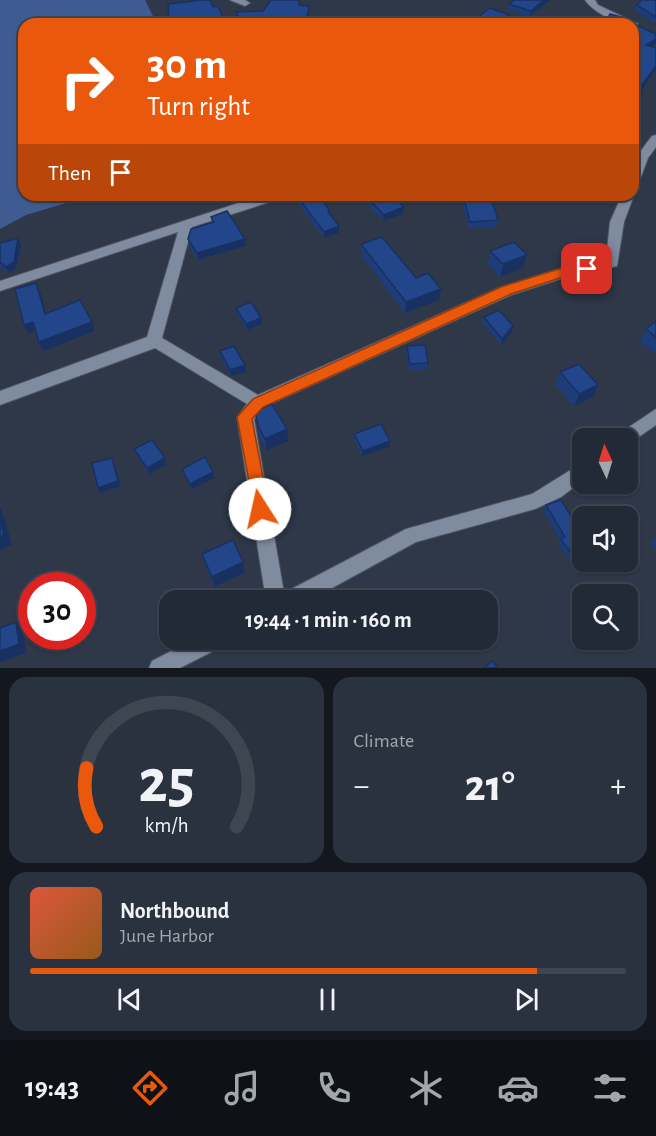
<!DOCTYPE html>
<meta charset="utf-8">
<style>
:root{--surface:#222a37;--page:#2a323f;--text:#f1f3f6;--muted:#a2a7ad;--line:#3f4652;--accent:#ea580c}
body{margin:0;font-family:"Alegreya Sans",sans-serif;background:var(--page);color:var(--text);height:100vh;display:flex;flex-direction:column;font-size:22px;white-space:nowrap}
*{box-sizing:border-box;margin:0}
p{font-size:20px;color:var(--muted)}
.icon{flex:none;width:33px;height:33px;fill:none;stroke:currentColor;stroke-width:2;stroke-linecap:round;stroke-linejoin:round}
.map{position:relative;height:668px;overflow:hidden}
.sheet{display:flex;flex-direction:column;gap:9px;padding:9px;background:#13171e;flex:1}
.sheet>*{flex:none}
.hud{position:absolute;left:18px;top:18px;width:621px;height:183px;border-radius:18px;box-shadow:0 2px 4px #0004,0 0 0 2px var(--line);background:#ea580c;color:#fff;overflow:hidden}
.needle{width:39px;rotate:356deg}
.buttons{position:absolute;left:572px;top:428px;display:grid;gap:12px}
.buttons a{display:grid;place-items:center;width:66px;height:66px;border-radius:12px;background:var(--surface);box-shadow:0 2px 4px #0004,0 0 0 2px var(--line);font-size:30px}
.speed{position:absolute;left:18px;top:572px;display:flex;gap:12px;font-size:30px;font-weight:700;text-align:center}
.speed>*{display:grid;place-content:center;width:78px;height:78px;border-radius:50%;background:var(--surface);box-shadow:0 2px 4px #0004,0 0 0 2px var(--line);line-height:1}
.speed .limit{border:9px solid #d22;background:#fff;color:#111}
.pin{position:absolute;display:grid;place-items:center;width:51px;height:51px;color:#fff;margin:-26px;border-radius:12px;box-shadow:0 3px 9px #0006}
.me{position:absolute;width:66px;margin:-33px;rotate:350deg;stroke-linejoin:round;filter:drop-shadow(0 0 4px #0008)}
.turn{display:flex;align-items:center;gap:21px;height:126px;padding:0 30px;font-size:27px}
.turn .icon{width:78px;height:78px;stroke-width:2.5}
.turn b{display:block;font-size:42px;line-height:51px}
.then{display:flex;align-items:center;height:57px;padding:0 30px;background:#0003;gap:12px;font-size:22px}
.big{font-size:45px;font-weight:700;line-height:1.1}
.sheet .tile{flex:1;display:flex;flex-direction:column;justify-content:center;gap:9px;min-width:0;padding:0 21px;border-radius:18px;background:var(--page)}
.sheet .dial{align-items:center;gap:0}
.dial svg{height:156px;overflow:visible;fill:none;stroke:var(--line);stroke-width:7;stroke-linecap:round;text-anchor:middle}
.dial text{fill:var(--text);stroke:none}
.song{display:flex;align-items:center;gap:18px}
.cover{width:72px;height:72px;border-radius:9px;background:linear-gradient(135deg,hsl(10 70% 55%),hsl(30 70% 35%))}
.played{height:6px;border-radius:3px;background:linear-gradient(90deg,var(--accent) 85%,var(--line) 85%)}
.keys{display:flex;justify-content:space-around;direction:ltr}
.heat{display:flex;justify-content:space-between;align-items:center;font-size:33px;direction:ltr}
.sheet .tiles{flex:1;display:grid;gap:9px;grid-template-columns:1fr 1fr}
.tile:last-child{grid-column:span 2}
.trip{position:absolute;left:159px;top:590px;width:339px;height:60px;border-radius:18px;background:var(--surface);box-shadow:0 2px 4px #0004,0 0 0 2px var(--line);font-weight:700;line-height:60px;text-align:center}
.tab-bar{display:flex;height:96px;justify-content:space-around;align-items:center;background:#0e1116;color:var(--muted)}
.tab-bar .icon{width:42px;height:42px}
.tab-bar .current{color:var(--accent)}
.tab-bar b{font-size:27px;color:var(--text)}
.map>svg:first-child{display:block}
</style>
<div class="map">
<svg width="656" height="668" viewBox="0 0 656 668">
<rect width="100%" height="100%" fill="#2e3849"/>
<polygon fill="#3f5c92" points="0,0 145,0 153,16 146,24 24,24 24,195 93,195 26,215 0,229"/>
<g fill="none" stroke-linecap="round" stroke-linejoin="round">
<defs>
<g id="minor">
<polygon points="230,0 245,0 250,3 245,6"/>
<path d="M585,0H595L598,5L638,24L633,27V24C617,24 594,13 585,0Z"/>
<path d="M656,135V147L648,158L639,182L633,186C633,160 636,157 652,136Z"/>
<polygon points="633,193 634,195 624,222 617,266 563,278 511,295 268,405 254,419 284,593 406,529 532,494 582,463 582,481 561,497 535,509 416,542 310,600 266,600 237,417 247,404 155,348 0,405 0,391 147,337 178,232 0,291 0,281 263,195 283,195 282,198 192,227 162,338 258,395 501,287 562,268 606,259 610,222 622,195 633,195"/>
<polygon points="656,409 656,425 627,445 627,438 618,438 620,433"/>
<polygon points="195,639 226,639 223,646 180,668 149,668 152,661"/>
</g>
</defs>
<use href="#minor" stroke="#4d5564" stroke-width="2"/>
<use href="#minor" fill="#7f8b9f" fill-rule="evenodd"/>
</g>
<g fill="#1e3c77">
<polygon points="514,0 550,0 529,17 508,10 509,4"/>
<polygon points="656,0 656,21 654,23 635,11 637,5"/>
<polygon points="299,5 309,6 307,24 240,24 236,18 236,12 263,11"/>
<polygon points="213,7 225,24 169,24"/>
<polygon points="473,21 508,21 503,24 472,24"/>
<polygon points="633,24 656,34 656,44 651,47 656,48 640,91 642,91 640,97 633,112"/>
<polygon points="292,195 318,195 330,215 339,233 324,238 292,196"/>
<polygon points="362,195 392,195 403,214 383,221 362,198"/>
<polygon points="462,195 490,195 498,220 496,227 469,228 461,200"/>
<polygon points="211,217 245,239 246,246 198,260 189,246 188,239 212,222"/>
<polygon points="18,238 21,245 16,268 9,273 2,268 0,269 0,243"/>
<polygon points="361,244 416,278 441,289 439,300 405,313 361,255"/>
<polygon points="490,251 527,255 523,268 500,277 488,264"/>
<polygon points="236,308 261,324 247,330 237,314"/>
<polygon points="484,317 513,326 511,333 501,345 482,323"/>
<polygon points="656,321 656,354 640,341 646,329"/>
<polygon points="407,346 428,363 427,369 409,370 406,352"/>
<polygon points="220,351 245,365 246,372 231,376 221,358"/>
<polygon points="560,372 593,397 574,406 555,384"/>
<polygon points="255,411 288,441 267,450 259,437"/>
<polygon points="354,434 390,441 390,447 362,456 354,440"/>
<polygon points="134,449 166,464 149,474 136,455"/>
<polygon points="182,469 213,472 214,478 192,489 184,474"/>
<polygon points="546,505 582,561 588,561 575,568 558,544 560,539 543,511"/>
<polygon points="656,537 656,550 651,544"/>
<polygon points="202,554 245,572 214,587 205,564"/>
</g>
<g fill="#183161">
<polygon points="544,0 550,0 529,17 531,11"/>
<polygon points="509,15 508,21 503,24 495,24"/>
<polygon points="198,20 199,24 191,24"/>
<polygon points="656,39 656,44 644,51 646,45"/>
<polygon points="656,66 656,69 640,92 642,85"/>
<polygon points="404,207 403,214 383,221 384,215"/>
<polygon points="339,226 339,233 324,238 324,232"/>
<polygon points="18,238 21,245 16,268 9,273 6,267"/>
<polygon points="245,239 246,246 198,260 197,253"/>
<polygon points="527,255 523,268 500,277 503,264"/>
<polygon points="36,283 40,292 49,323 45,314"/>
<polygon points="441,289 439,300 405,313 406,302"/>
<polygon points="261,318 261,324 247,330 246,324"/>
<polygon points="33,322 37,330 28,334 24,325"/>
<polygon points="92,322 95,331 43,351 39,342"/>
<polygon points="513,326 511,333 501,345 502,339"/>
<polygon points="245,365 246,372 231,376 230,370"/>
<polygon points="598,385 593,397 574,406 579,394"/>
<polygon points="287,429 288,441 267,450 265,439"/>
<polygon points="390,441 390,447 362,456 363,451"/>
<polygon points="112,458 121,486 100,493 98,488"/>
<polygon points="165,458 166,464 149,474 147,468"/>
<polygon points="213,472 214,478 192,489 190,484"/>
<polygon points="0,506 1,508 12,545 0,550"/>
<polygon points="582,561 588,561 575,568 578,563"/>
<polygon points="243,562 245,572 214,587 212,577"/>
<polygon points="16,622 23,631 26,653 0,662 0,651"/>
</g>
<g fill="#23468a" stroke="#183161" stroke-width="1.5">
<polygon points="202,0 210,0 213,7 218,6 224,20 219,23 219,24 208,24 198,20 191,24 169,24 168,4"/>
<polygon points="271,0 299,0 299,5 309,6 306,24 243,24 236,12 263,11"/>
<polygon points="514,0 544,0 531,11 509,4"/>
<polygon points="642,0 656,0 656,17 637,5"/>
<polygon points="490,8 509,15 495,24 481,24 473,21"/>
<polygon points="610,14 633,20 634,24 656,34 656,39 646,45 656,48 656,66 642,85 633,84 633,24 605,24"/>
<polygon points="633,89 642,91 634,108 633,108"/>
<polygon points="296,195 318,195 330,211 328,212 339,226 324,232"/>
<polygon points="365,195 392,195 404,207 384,215"/>
<polygon points="463,195 490,195 498,220 470,222"/>
<polygon points="227,211 245,239 197,253 188,239 191,229 214,222 211,217"/>
<polygon points="382,237 416,278 428,273 441,289 406,302 361,244"/>
<polygon points="18,238 14,262 6,267 0,262 0,243"/>
<polygon points="514,242 527,255 503,264 490,251"/>
<polygon points="36,283 45,314 80,300 92,322 39,342 33,322 24,325 15,289"/>
<polygon points="251,302 261,318 246,324 236,308"/>
<polygon points="499,310 513,326 502,339 484,317"/>
<polygon points="656,321 656,337 646,329"/>
<polygon points="425,345 428,363 410,364 407,346"/>
<polygon points="234,346 245,365 230,370 220,351"/>
<polygon points="579,364 598,385 579,394 560,372"/>
<polygon points="272,404 287,429 265,439 258,425 255,411"/>
<polygon points="381,424 390,441 363,451 354,434"/>
<polygon points="152,440 165,458 147,468 134,449"/>
<polygon points="205,457 213,472 190,484 182,469"/>
<polygon points="112,458 118,481 98,488 92,463"/>
<polygon points="561,500 582,534 582,561 578,563 561,539 565,537 546,505"/>
<polygon points="0,520 4,535 0,537"/>
<polygon points="233,540 243,562 212,577 202,554"/>
<polygon points="447,589 451,600 426,600 424,595"/>
<polygon points="16,622 19,644 0,651 0,628"/>
<polygon points="492,661 498,668 484,668"/>
</g>
<polygon fill="#ea580c" stroke="#983908" stroke-width="1.5" points="587,264 592,265 594,269 592,272 563,277 511,294 263,407 252,419 269,509 266,514 260,516 255,514 237,417 253,399 501,287 562,268"/>
</svg>
<div class="buttons">
<a><svg class="needle" viewBox="-14 -14 28 28"><path d="M0-13l5 13h-10z" fill="#e53935"/><path d="M0 13l5-13h-10z" fill="#a2a7ad"/></svg></a>
<a><svg class="icon" aria-label="sound" viewBox="0 0 24 24"><path d="M4 9h4l5-4v14l-5-4H4zM17 9q2 3 0 6"/></svg></a>
<a><svg class="icon" aria-label="search" viewBox="0 0 24 24"><circle cx="10" cy="10" r="6"/><path d="M15 15l6 6"/></svg></a>
</div>
<div class="speed"><div class="limit">30</div></div>
<div class="pin" style="left:587px;top:269px;background:#d93025"><svg class="icon" aria-label="arrive" viewBox="0 0 24 24"><path d="M6 21V4h12l-3 4 3 4H6"/></svg></div>
<svg class="me" style="left:260px;top:509px" viewBox="-20 -20 40 40"><circle r="19" fill="#fff"/><path d="M0-13L10 11 0 6-10 11z" fill="#ea580c"/></svg>
<div class="trip">19:44 · 1 min · 160 m</div>
<div class="hud">
<div class="turn"><svg class="icon" aria-label="right" viewBox="0 0 24 24"><path d="M7 20v-9h11M14 6l5 5-5 5"/></svg><div><b>30 m</b>Turn right</div></div>
<div class="then">Then<svg class="icon" aria-label="arrive" viewBox="0 0 24 24"><path d="M6 21V4h12l-3 4 3 4H6"/></svg></div>
</div>
</div>
<section class="sheet">
<div class="tiles">
<div class="tile dial"><svg viewBox="0 0 100 80">
<path d="M14 69A42 42 0 1 1 86 69"/>
<path d="M14 69A42 42 0 0 1 9 39" stroke="#ea580c"/>
<text x="50" y="56" font-size="32" font-weight="700">25</text>
<text x="50" y="72" font-size="11">km/h</text>
</svg></div>
<div class="tile"><p>Climate</p>
<div class="heat"><a>−</a><b class="big">21°</b><a>+</a></div>
</div>
<div class="tile">
<div class="song"><i class="cover"></i><div><b>Northbound</b><p>June Harbor</p></div></div>
<div class="played"></div>
<div class="keys"><svg class="icon" aria-label="previous" viewBox="0 0 24 24"><path d="M18 5L8 12l10 7zM5 5v14"/></svg><svg class="icon" aria-label="pause" viewBox="0 0 24 24"><path d="M8 5v14M16 5v14"/></svg><svg class="icon" aria-label="next" viewBox="0 0 24 24"><path d="M6 5l10 7-10 7zM19 5v14"/></svg></div>
</div>
</div>
</section>
<nav class="tab-bar">
<b>19:43</b>
<svg class="icon current" aria-label="directions" viewBox="0 0 24 24"><path d="M12 3l9 9-9 9-9-9zM9 14v-3h6M13 9l2 2-2 2"/></svg>
<svg class="icon" aria-label="music" viewBox="0 0 24 24"><path d="M9 18V5l10-2v13"/><circle cx="6" cy="18" r="3"/><circle cx="16" cy="16" r="3"/></svg>
<svg class="icon" aria-label="phone" viewBox="0 0 24 24"><path d="M5 4h4l2 5-3 2q2 4 5 5l2-3 5 2v4C11 20 4 13 5 4z"/></svg>
<svg class="icon" aria-label="climate" viewBox="0 0 24 24"><path d="M12 3v18M4 7l16 10M4 17L20 7"/></svg>
<svg class="icon" aria-label="car" viewBox="0 0 24 24"><path d="M5 17H2v-5l4-1 3-4h7l3 4 3 1v5h-3M9 17h6M6 11h13"/><circle cx="7" cy="17" r="2"/><circle cx="17" cy="17" r="2"/></svg>
<svg class="icon" aria-label="filters" viewBox="0 0 24 24"><path d="M4 7h16M4 17h16"/><circle cx="9" cy="7" r="2"/><circle cx="15" cy="17" r="2"/></svg>
</nav>
